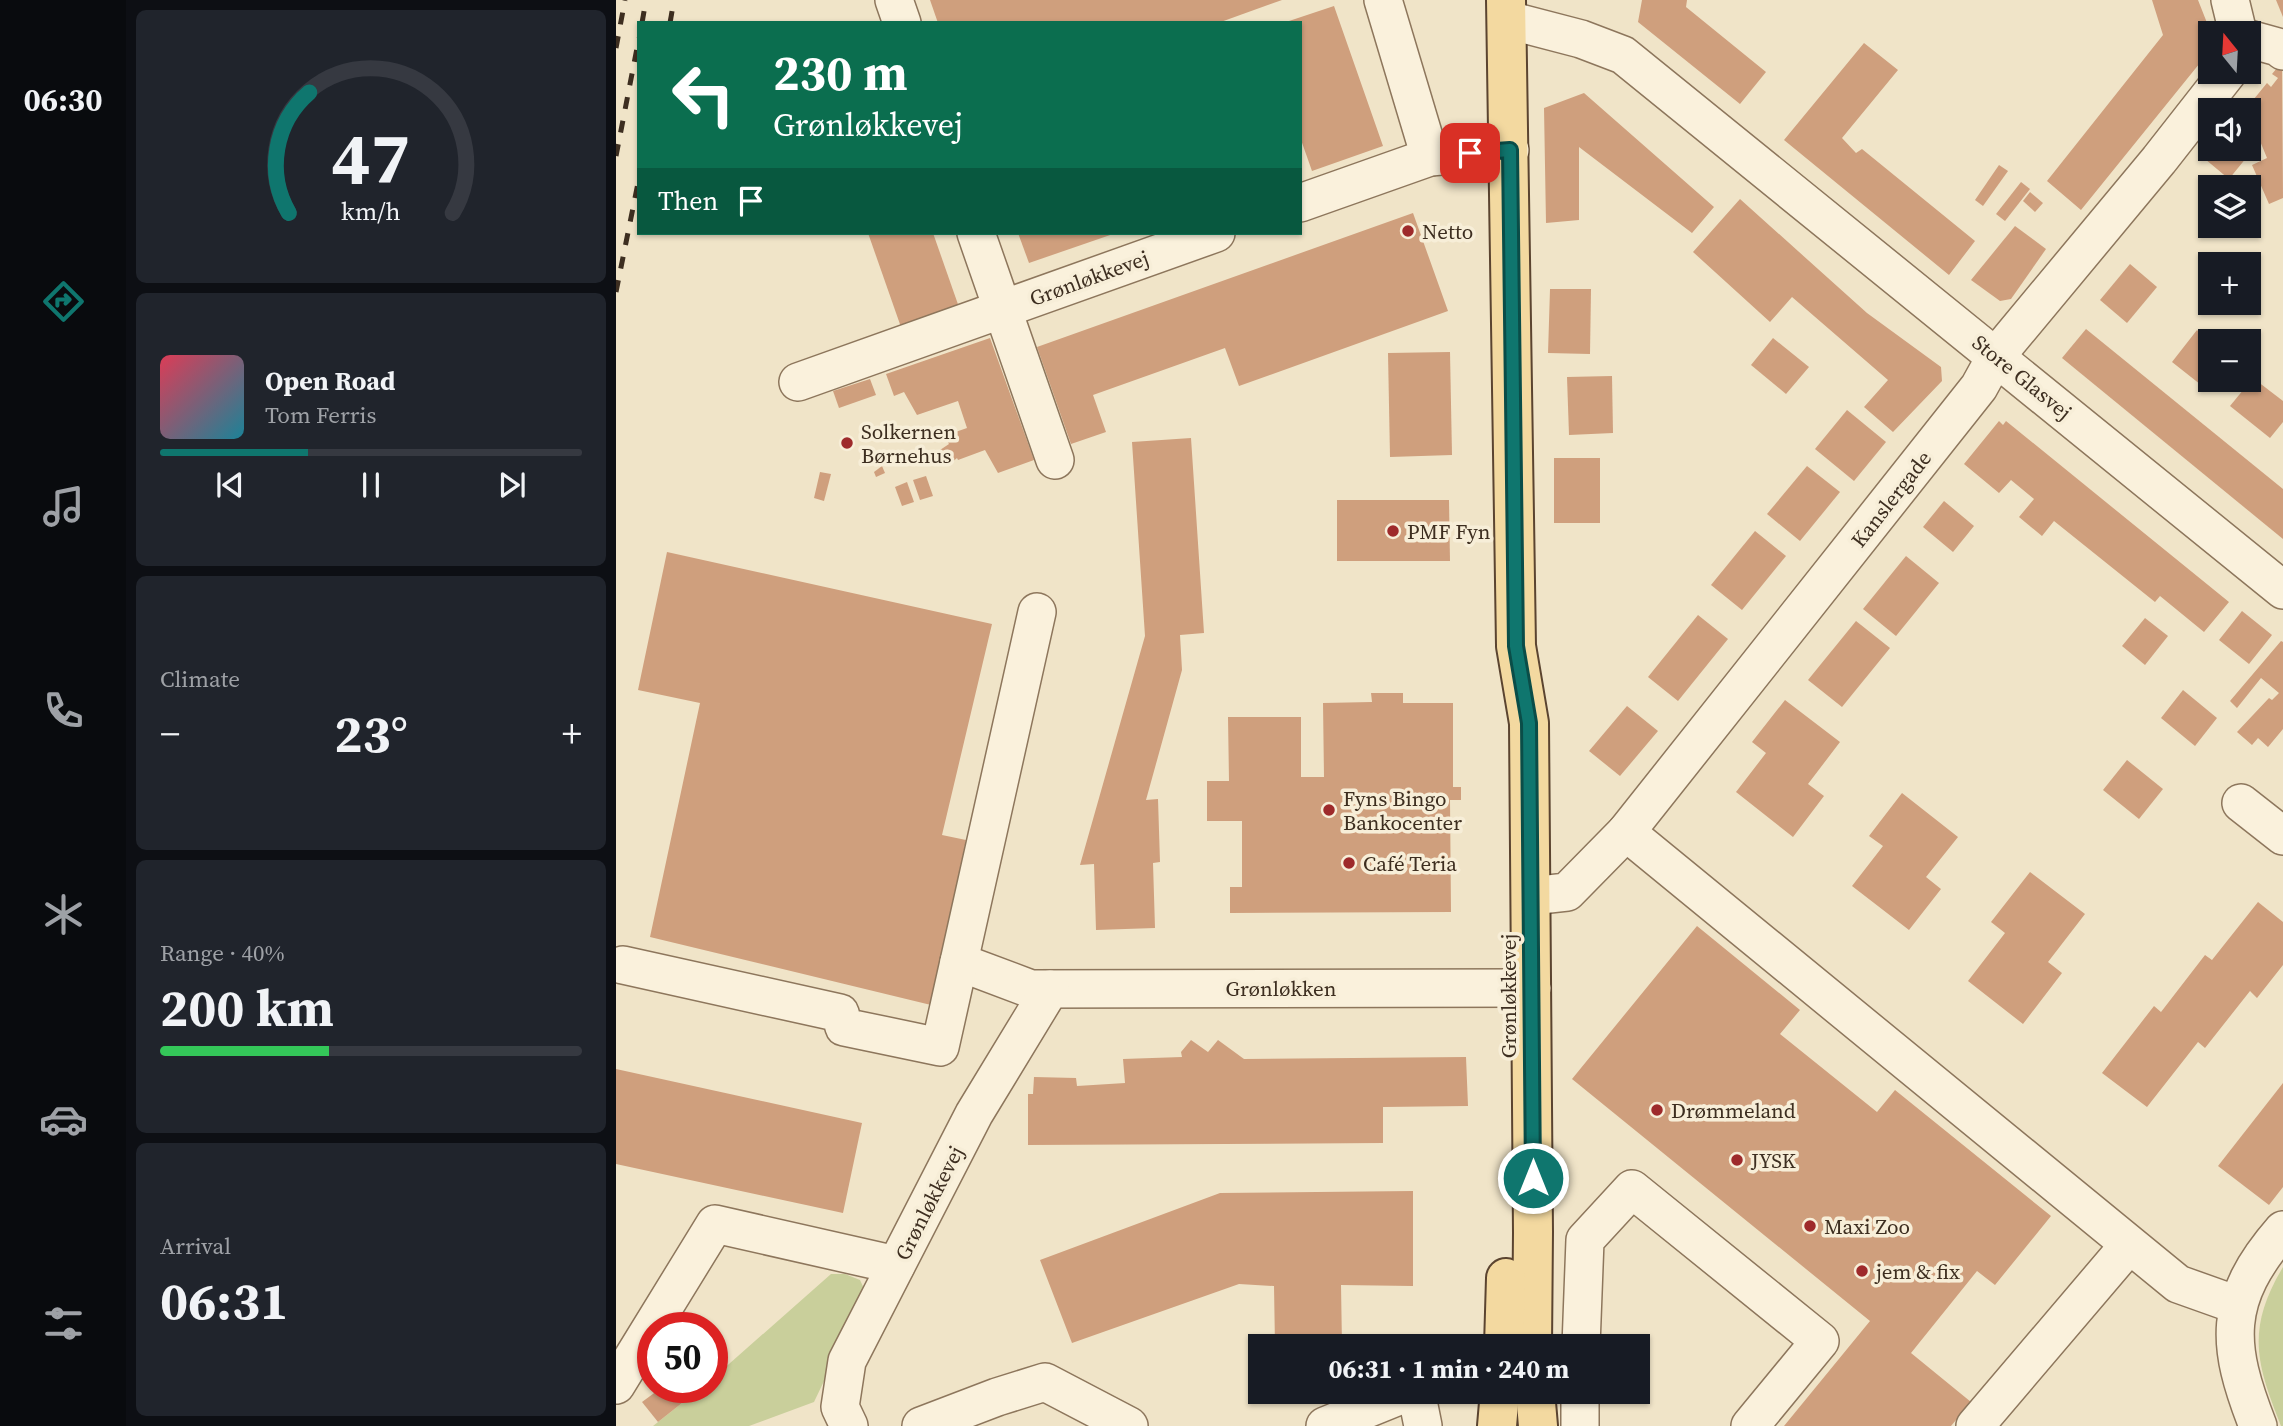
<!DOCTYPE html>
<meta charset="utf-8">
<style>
:root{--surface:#171b24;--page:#20242c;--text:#f1f3f6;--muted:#9ea1a6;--line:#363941;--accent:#0f766e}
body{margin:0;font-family:"Source Serif 4",serif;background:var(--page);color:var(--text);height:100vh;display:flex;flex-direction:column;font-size:26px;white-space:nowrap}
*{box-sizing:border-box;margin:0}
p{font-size:23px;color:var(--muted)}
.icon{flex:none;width:38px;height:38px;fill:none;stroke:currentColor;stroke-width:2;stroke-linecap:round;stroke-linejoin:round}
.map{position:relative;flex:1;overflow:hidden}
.panel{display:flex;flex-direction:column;gap:10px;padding:10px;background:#0d0f14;width:490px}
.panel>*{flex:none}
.banner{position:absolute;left:21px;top:21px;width:665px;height:214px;border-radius:0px;box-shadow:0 2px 5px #0004;background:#0b6e4f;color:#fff;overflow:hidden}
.needle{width:46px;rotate:342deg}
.fabs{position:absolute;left:1582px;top:21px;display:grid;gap:14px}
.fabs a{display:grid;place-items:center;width:63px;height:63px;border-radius:0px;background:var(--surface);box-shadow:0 2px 5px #0004;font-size:35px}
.speed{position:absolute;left:21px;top:1312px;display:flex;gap:14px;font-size:35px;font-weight:700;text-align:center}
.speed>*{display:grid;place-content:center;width:91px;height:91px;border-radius:50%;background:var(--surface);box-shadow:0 2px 5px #0004;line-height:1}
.speed .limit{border:10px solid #d22;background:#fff;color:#111}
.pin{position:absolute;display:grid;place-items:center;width:60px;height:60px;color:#fff;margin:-30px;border-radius:14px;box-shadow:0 4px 10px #0006}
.me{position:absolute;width:77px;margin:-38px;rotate:0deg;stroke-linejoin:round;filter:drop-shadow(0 0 5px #0008)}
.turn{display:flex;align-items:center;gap:24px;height:147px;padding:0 21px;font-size:32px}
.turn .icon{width:91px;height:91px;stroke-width:2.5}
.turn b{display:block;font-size:49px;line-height:60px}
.then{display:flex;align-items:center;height:66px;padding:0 21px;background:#0003;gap:14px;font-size:26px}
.big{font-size:52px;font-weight:700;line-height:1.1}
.panel .tile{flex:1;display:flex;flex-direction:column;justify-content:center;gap:10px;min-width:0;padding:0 24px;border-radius:10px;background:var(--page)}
.panel .dial{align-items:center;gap:0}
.dial svg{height:182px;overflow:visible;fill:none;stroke:var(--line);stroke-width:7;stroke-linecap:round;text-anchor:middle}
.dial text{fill:var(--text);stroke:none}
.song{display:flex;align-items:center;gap:21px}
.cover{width:84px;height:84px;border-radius:10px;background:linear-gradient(135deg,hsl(350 70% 55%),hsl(190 70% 35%))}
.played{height:7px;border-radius:4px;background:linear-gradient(90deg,var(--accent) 35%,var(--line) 35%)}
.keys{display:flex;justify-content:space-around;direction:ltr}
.heat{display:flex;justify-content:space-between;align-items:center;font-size:38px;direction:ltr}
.charge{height:10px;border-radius:5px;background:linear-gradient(90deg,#34c759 40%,var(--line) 0)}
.trip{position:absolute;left:632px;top:1334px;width:402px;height:70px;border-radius:0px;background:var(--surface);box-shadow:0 2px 5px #0004;font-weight:700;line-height:70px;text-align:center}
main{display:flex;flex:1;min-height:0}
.menu{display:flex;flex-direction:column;width:126px;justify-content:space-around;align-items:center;background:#090b0e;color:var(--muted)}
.menu .icon{width:49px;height:49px}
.menu .selected{color:var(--accent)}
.menu b{font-size:32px;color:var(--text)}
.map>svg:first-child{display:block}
</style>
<main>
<nav class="menu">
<b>06:30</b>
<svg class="icon selected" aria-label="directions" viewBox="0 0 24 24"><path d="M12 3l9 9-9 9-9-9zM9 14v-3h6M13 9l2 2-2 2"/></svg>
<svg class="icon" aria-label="music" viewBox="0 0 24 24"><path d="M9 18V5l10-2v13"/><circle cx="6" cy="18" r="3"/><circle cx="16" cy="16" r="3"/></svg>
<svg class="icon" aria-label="phone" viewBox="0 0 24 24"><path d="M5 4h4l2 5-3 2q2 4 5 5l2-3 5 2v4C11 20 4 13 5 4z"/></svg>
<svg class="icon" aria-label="climate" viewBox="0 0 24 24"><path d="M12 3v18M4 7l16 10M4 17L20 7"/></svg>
<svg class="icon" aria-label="car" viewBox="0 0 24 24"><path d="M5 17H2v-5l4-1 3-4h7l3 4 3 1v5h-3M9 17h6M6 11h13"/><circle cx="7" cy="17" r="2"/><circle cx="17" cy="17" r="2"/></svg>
<svg class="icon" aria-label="filters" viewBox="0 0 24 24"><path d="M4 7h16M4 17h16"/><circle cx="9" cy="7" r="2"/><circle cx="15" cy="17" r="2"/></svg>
</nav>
<section class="panel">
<div class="tile dial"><svg viewBox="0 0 100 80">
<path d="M14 69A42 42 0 1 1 86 69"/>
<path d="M14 69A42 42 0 0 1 23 16" stroke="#0f766e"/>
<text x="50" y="56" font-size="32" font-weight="700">47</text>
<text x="50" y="72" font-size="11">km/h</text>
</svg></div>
<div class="tile">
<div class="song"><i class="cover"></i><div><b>Open Road</b><p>Tom Ferris</p></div></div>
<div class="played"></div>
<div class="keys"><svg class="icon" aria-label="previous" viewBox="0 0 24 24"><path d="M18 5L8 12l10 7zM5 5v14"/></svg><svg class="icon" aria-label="pause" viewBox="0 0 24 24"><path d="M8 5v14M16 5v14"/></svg><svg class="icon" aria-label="next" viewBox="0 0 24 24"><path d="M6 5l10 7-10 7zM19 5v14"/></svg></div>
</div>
<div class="tile"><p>Climate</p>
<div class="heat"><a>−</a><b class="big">23°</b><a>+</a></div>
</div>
<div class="tile"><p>Range · 40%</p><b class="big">200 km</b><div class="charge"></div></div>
<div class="tile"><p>Arrival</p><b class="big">06:31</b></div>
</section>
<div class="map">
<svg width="1667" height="1426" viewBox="0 0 1667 1426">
<rect width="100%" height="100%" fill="#f0e4c8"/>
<g fill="#c9cf9b">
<path d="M1667,1267V1426H1665C1640,1363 1630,1329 1667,1267Z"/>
<polygon points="215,1274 229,1274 244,1280 250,1293 198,1402 133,1426 37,1426 85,1388 96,1388 96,1379"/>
</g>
<g fill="#cf9f7d">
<polygon points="314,0 666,0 602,23 322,23"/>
<polygon points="1026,0 1071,0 1070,7 1150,72 1124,104 1022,22"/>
<polygon points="1536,0 1582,0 1595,33 1592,53 1465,210 1431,181 1547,35"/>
<polygon points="1660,0 1667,0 1667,17"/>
<polygon points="718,6 767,146 696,171 684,137 684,23 670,22"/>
<polygon points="1248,43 1282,70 1226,138 1240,153 1246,149 1359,241 1333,275 1168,140"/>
<polygon points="1666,62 1667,198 1653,204 1636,165 1651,158 1644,141 1613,179 1589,159 1598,149 1633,149 1633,110 1629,110 1651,83 1655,87 1662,78 1656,74"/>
<polygon points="968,93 1098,207 1076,233 963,147 963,220 930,223 928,108"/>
<polygon points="1383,165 1392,171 1367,206 1359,200"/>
<polygon points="1405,182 1414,189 1389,221 1380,214"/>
<polygon points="1414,192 1427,203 1419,212 1407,201"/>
<polygon points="1124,199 1251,313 1325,367 1326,381 1277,432 1248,407 1272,380 1176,297 1154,322 1077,252"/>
<polygon points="797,213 832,311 623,386 609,348 477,395 490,432 455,444 421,347"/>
<polygon points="1399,226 1430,249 1395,299 1384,301 1355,280"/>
<polygon points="252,233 317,233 344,310 286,330"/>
<polygon points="402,233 500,233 413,263"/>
<polygon points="1514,264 1541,287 1511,323 1484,300"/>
<polygon points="934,289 975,289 974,354 932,353"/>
<polygon points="1470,329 1667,489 1667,539 1446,358"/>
<polygon points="1581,330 1594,341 1594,380 1604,380 1594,392 1556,362"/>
<polygon points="374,338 418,460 382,473 369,450 342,460 341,458 334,464 324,450 333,444 328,436 351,428 342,401 301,415 288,392 278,396 270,374"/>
<polygon points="1157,338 1193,367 1170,394 1135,365"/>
<polygon points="834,352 836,455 774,457 772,353"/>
<polygon points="996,376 997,433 953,435 951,377"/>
<polygon points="1637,378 1667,401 1667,422 1654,438 1614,406"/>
<polygon points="254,379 260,395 223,408 217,391"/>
<polygon points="1231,410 1270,442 1238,481 1199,449"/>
<polygon points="1383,421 1387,425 1390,421 1613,602 1588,632 1544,596 1539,602 1438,521 1426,536 1403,517 1418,499 1395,480 1383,493 1348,464"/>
<polygon points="575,438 588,633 564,635 566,670 530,800 542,799 544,862 537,863 539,928 480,930 478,864 464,865 529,636 516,442"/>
<rect x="938" y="458" width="46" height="65"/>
<polygon points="266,466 269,473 260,477 258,472"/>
<polygon points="1191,466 1224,492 1184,541 1151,514"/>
<polygon points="204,472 215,474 208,501 198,498"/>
<polygon points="310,476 317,496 304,500 297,480"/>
<polygon points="291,482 298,502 286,506 279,487"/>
<polygon points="721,500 833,500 834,561 721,561"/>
<polygon points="1328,501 1358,526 1337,552 1307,527"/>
<polygon points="1139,531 1170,556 1126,610 1095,585"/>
<polygon points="51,552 376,624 326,835 350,840 315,1005 34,937 84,703 22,690"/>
<polygon points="1290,556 1323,583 1280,636 1247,609"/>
<polygon points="1626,611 1656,635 1633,664 1603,640"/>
<polygon points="1082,615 1112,639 1062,701 1032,677"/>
<polygon points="1529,618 1552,636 1529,665 1506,646"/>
<polygon points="1240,621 1274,648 1226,707 1192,680"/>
<polygon points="1665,641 1667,642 1667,729 1652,747 1642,738 1636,745 1621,732 1653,698 1656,700 1663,693 1645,678 1621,708 1614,701"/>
<polygon points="1567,690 1601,718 1579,746 1545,718"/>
<polygon points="755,693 787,693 787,703 837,703 837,787 845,787 845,800 834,800 835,912 614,913 614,887 626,887 626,821 591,821 591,781 613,781 612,717 685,717 685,777 708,777 707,703 756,702"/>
<polygon points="1169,700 1224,742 1192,784 1208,796 1177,837 1120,792 1150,753 1136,742"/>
<polygon points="1011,706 1042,731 1004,776 973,751"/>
<polygon points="1511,760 1547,789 1523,819 1487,790"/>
<polygon points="1286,793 1342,837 1310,877 1325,889 1293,930 1236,886 1267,846 1253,836"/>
<polygon points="1414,872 1469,914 1432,962 1446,973 1407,1024 1352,981 1389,933 1375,922"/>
<polygon points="1642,902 1667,922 1667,965 1641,998 1634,991 1589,1048 1582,1042 1531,1107 1486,1073 1538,1006 1545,1012 1589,955 1596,960"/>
<polygon points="1081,926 1184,1010 1164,1034 1261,1112 1279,1090 1435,1216 1379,1285 1361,1271 1295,1353 1355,1402 1335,1426 1168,1426 1254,1321 956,1079"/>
<polygon points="575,1040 592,1052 602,1040 628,1059 850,1057 852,1106 767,1107 767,1143 412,1145 412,1094 417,1094 418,1077 460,1078 461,1086 509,1083 507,1059 566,1057 565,1052"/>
<polygon points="0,1069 246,1123 227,1213 0,1164"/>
<polygon points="1667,1083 1667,1187 1653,1205 1602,1166"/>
<polygon points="797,1191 797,1286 725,1285 726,1346 659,1346 658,1286 623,1284 456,1343 424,1260 604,1193"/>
<polygon points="45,1388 85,1388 42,1422 26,1402"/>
<polygon points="660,1391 727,1391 727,1400 660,1401"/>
</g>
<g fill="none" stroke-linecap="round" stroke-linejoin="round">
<defs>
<g id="minor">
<polyline points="278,0 286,23"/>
<polyline points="767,0 814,157"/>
<polyline points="1614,0 1622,33"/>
<polyline points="892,20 965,39 1007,55 1667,590"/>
<polyline points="1633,39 1662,47 1667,51"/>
<polyline points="684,203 814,157 894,150"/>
<polyline points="360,233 439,460"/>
<polyline points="182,382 600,233"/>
<polyline points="1625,803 1667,836"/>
<polyline points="1010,832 1562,1284 1621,1305"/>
<polyline points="915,896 951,892 1010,832 1363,387 1380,356 1543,160 1612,72"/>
<polyline points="343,962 415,989 916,988"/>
<polyline points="7,965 224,1013 228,1027 324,1047 421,612"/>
<polyline points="965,1346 969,1240 1016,1189 1204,1341 1134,1426"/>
<polyline points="0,1385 99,1224 280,1265"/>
<polyline points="800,1391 807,1426"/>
<polyline points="233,1426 224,1407 231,1361 358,1114 434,989"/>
<polyline points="305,1426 381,1397 429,1382 513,1426"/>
<polyline points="709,1426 795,1391"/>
<polyline points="964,1426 964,1391"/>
<polyline points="1359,1426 1513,1245"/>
<path d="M1642,1426C1610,1345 1606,1300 1667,1230"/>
</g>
<g id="major">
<polyline points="890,0 900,646 913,723 917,1232 916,1346"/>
<polyline points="888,1346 890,1278"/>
<polyline points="919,1391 922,1426"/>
<polyline points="881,1426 884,1391"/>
</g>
</defs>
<use href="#minor" stroke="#8d765c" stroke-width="40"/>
<use href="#major" stroke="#5b4430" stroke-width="42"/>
<use href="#minor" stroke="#faf1dc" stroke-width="37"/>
<use href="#major" stroke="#f3d9a0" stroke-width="38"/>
<g stroke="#3d2e20" stroke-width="5" stroke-dasharray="12 12" stroke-linecap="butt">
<polyline points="26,23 30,0"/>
<polyline points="54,23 58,0"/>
<polyline points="0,48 9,0"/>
<polyline points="0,156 23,38"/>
<polyline points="0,292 23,178"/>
</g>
</g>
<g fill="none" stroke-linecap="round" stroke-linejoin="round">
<defs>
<polyline id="route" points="854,153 894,150 900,646 913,723 917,1178"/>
</defs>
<use href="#route" stroke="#0a4d48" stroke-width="18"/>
<use href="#route" stroke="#0f766e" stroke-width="12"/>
</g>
<g fill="#9e2a2b" stroke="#f7eed8" stroke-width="2.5">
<circle cx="792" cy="231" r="7"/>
<circle cx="231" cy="443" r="7"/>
<circle cx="777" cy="531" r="7"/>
<circle cx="713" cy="810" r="7"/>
<circle cx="733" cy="863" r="7"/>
<circle cx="1041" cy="1110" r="7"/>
<circle cx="1121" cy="1160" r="7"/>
<circle cx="1194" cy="1226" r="7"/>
<circle cx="1246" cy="1271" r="7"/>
</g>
<g text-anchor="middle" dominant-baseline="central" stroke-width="7" stroke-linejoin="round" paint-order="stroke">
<g font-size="21" fill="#3d2e20" stroke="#f7eed8" text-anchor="start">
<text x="806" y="231">Netto</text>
<text x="245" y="431">Solkernen<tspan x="245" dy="24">Børnehus</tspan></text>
<text x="791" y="531">PMF Fyn</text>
<text x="727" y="798">Fyns Bingo<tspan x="727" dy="24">Bankocenter</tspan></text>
<text x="747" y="863">Café Teria</text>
<text x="1055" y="1110">Drømmeland</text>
<text x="1135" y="1160">JYSK</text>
<text x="1208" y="1226">Maxi Zoo</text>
<text x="1260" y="1271">jem &amp; fix</text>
</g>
<g font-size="21" fill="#3d2e20" stroke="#f7eed8">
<text transform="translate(473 278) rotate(-20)">Grønløkkevej</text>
<text transform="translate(1406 377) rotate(39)">Store Glasvej</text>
<text transform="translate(1275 499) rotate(-52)">Kanslergade</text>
<text x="665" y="988">Grønløkken</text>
<text transform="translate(892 996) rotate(-90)">Grønløkkevej</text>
<text transform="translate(313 1203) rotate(-63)">Grønløkkevej</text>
</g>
</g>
</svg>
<div class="fabs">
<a><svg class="needle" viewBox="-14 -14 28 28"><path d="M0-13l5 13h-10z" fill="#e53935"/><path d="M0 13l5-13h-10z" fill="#9ea1a6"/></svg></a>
<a><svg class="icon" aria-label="sound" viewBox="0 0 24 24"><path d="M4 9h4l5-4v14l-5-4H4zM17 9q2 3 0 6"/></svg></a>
<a><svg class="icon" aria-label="layers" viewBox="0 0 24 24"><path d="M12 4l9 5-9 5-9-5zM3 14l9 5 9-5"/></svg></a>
<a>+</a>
<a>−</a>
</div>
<div class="speed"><div class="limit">50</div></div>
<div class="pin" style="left:854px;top:153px;background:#d93025"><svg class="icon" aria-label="arrive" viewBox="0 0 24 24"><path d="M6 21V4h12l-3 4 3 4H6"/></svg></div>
<svg class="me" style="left:917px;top:1178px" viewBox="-20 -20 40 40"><circle r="17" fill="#0f766e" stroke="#fff" stroke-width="3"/><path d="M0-11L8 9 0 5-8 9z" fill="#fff"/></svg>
<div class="trip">06:31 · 1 min · 240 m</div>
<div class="banner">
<div class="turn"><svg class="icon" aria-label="left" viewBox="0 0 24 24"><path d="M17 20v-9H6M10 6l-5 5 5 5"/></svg><div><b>230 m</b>Grønløkkevej</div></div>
<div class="then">Then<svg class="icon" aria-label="arrive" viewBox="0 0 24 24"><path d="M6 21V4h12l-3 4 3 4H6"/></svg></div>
</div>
</div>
</main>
